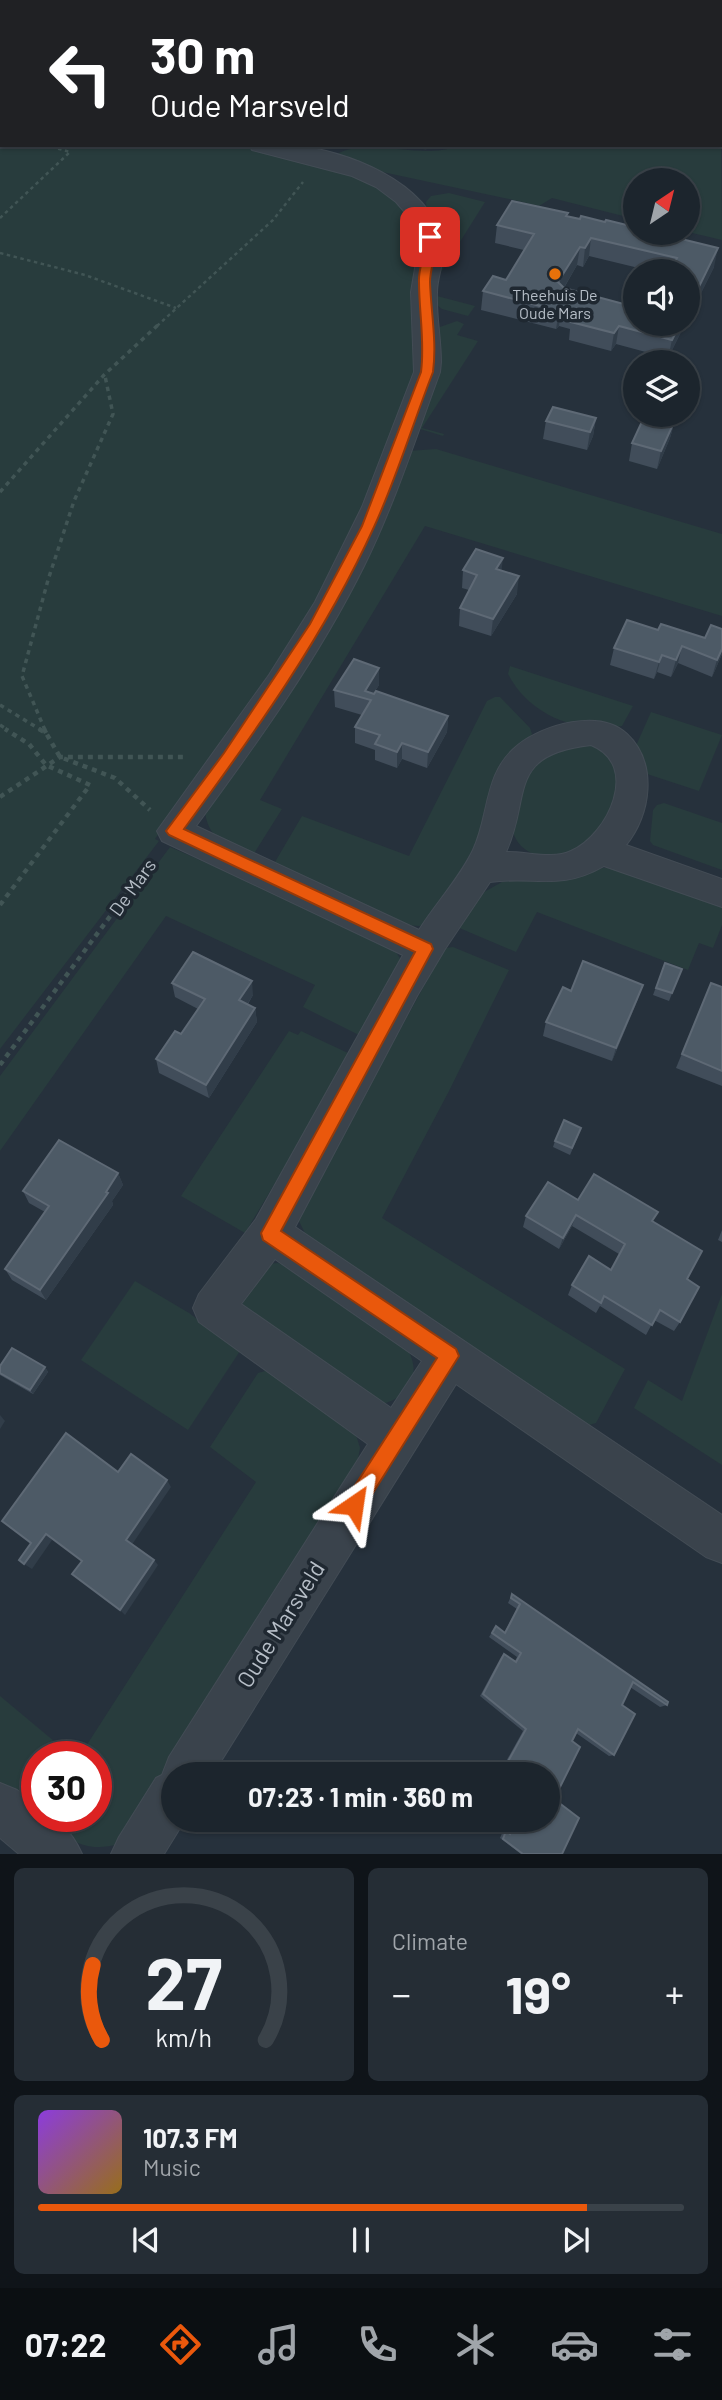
<!DOCTYPE html>
<meta charset="utf-8">
<style>
:root{--surface:#1c252d;--page:#252d35;--text:#f1f3f6;--muted:#a0a5aa;--line:#3a4249;--accent:#ea580c}
body{margin:0;font-family:Barlow,sans-serif;background:var(--page);color:var(--text);height:100vh;display:flex;flex-direction:column;font-size:26px;white-space:nowrap}
*{box-sizing:border-box;margin:0}
p{font-size:23px;color:var(--muted)}
.icon{flex:none;width:38px;height:38px;fill:none;stroke:currentColor;stroke-width:2;stroke-linecap:round;stroke-linejoin:round}
.map{position:relative;height:1854px;overflow:hidden}
.details{display:flex;flex-direction:column;gap:14px;padding:14px;background:#0f1419;flex:1}
.details>*{flex:none}
.guide{position:absolute;left:0px;top:0px;width:723px;height:147px;box-shadow:0 2px 5px #0004,0 0 0 2px var(--line);background:#202124;color:#fff;overflow:hidden}
.needle{width:46px;rotate:35deg}
.controls{position:absolute;left:623px;top:168px;display:grid;gap:14px}
.controls a{display:grid;place-items:center;width:77px;height:77px;border-radius:50%;background:var(--surface);box-shadow:0 2px 5px #0004,0 0 0 2px var(--line);font-size:35px}
.speed{position:absolute;left:21px;top:1741px;display:flex;gap:14px;font-size:35px;font-weight:700;text-align:center}
.speed>*{display:grid;place-content:center;width:91px;height:91px;border-radius:50%;background:var(--surface);box-shadow:0 2px 5px #0004,0 0 0 2px var(--line);line-height:1}
.speed .limit{border:10px solid #d22;background:#fff;color:#111}
.pin{position:absolute;display:grid;place-items:center;width:60px;height:60px;color:#fff;margin:-30px;border-radius:14px;box-shadow:0 4px 10px #0006}
.me{position:absolute;width:77px;margin:-38px;rotate:32deg;stroke-linejoin:round;filter:drop-shadow(0 0 5px #0008)}
.turn{display:flex;align-items:center;gap:24px;height:147px;padding:0 35px;font-size:32px}
.turn .icon{width:91px;height:91px;stroke-width:2.5}
.turn b{display:block;font-size:49px;line-height:60px}
.big{font-size:52px;font-weight:700;line-height:1.1}
.details .tile{flex:1;display:flex;flex-direction:column;justify-content:center;gap:10px;min-width:0;padding:0 24px;border-radius:10px;background:var(--page)}
.details .dial{align-items:center;gap:0}
.dial svg{height:182px;overflow:visible;fill:none;stroke:var(--line);stroke-width:7;stroke-linecap:round;text-anchor:middle}
.dial text{fill:var(--text);stroke:none}
.song{display:flex;align-items:center;gap:21px}
.cover{width:84px;height:84px;border-radius:10px;background:linear-gradient(135deg,hsl(270 70% 55%),hsl(40 70% 35%))}
.played{height:7px;border-radius:4px;background:linear-gradient(90deg,var(--accent) 85%,var(--line) 85%)}
.keys{display:flex;justify-content:space-around;direction:ltr}
.heat{display:flex;justify-content:space-between;align-items:center;font-size:38px;direction:ltr}
.details .tiles{flex:1;display:grid;gap:14px;grid-template-columns:1fr 1fr}
.tile:last-child{grid-column:span 2}
.trip{position:absolute;left:161px;top:1762px;width:399px;height:70px;border-radius:35px;background:var(--surface);box-shadow:0 2px 5px #0004,0 0 0 2px var(--line);font-weight:700;line-height:70px;text-align:center}
.dock{display:flex;height:112px;justify-content:space-around;align-items:center;background:#0b0f12;color:var(--muted)}
.dock .icon{width:49px;height:49px}
.dock .current{color:var(--accent)}
.dock b{font-size:32px;color:var(--text)}
.map>svg:first-child{display:block}
</style>
<div class="map">
<svg width="722" height="1854" viewBox="0 0 722 1854">
<rect width="100%" height="100%" fill="#26313c"/>
<g fill="#283c3d">
<polygon points="0,85 2,145 244,145 341,169 386,191 421,230 419,372 348,545 315,608 252,702 155,839 159,841 0,1049"/>
<path d="M721,134L722,240L688,232V180H635V219L552,198L539,206C473,190 407,179 342,162L337,155C350,141 410,152 430,151C441,151 452,148 463,145H721Z"/>
<polygon points="449,193 485,202 436,280 437,296 475,306 468,316 442,309 436,304 426,202 431,196"/>
<polygon points="457,321 464,324 457,335 478,341 422,428 444,434 443,436 417,428 437,328"/>
<path d="M436,449L722,534V616L425,526L260,800L282,809L253,855C229,844 210,843 205,813L408,451Z"/>
<path d="M510,666L633,706L622,726C577,734 529,715 508,674Z"/>
<polygon points="495,697 500,697 530,728 532,734 481,836 431,919 420,926 405,925 275,869 275,862 302,816 409,856 487,701"/>
<polygon points="651,712 722,735 699,791 644,773 635,748"/>
<path d="M599,743L618,769L614,816L574,855C563,855 548,859 537,855C494,841 515,789 535,765C540,758 554,751 562,747C572,743 588,744 599,743Z"/>
<polygon points="664,803 722,823 722,870 653,845 650,841 653,810 657,805"/>
<polygon points="170,847 383,940 394,949 401,960 359,1035 303,1007 315,985 166,916 0,1151 0,1076"/>
<polygon points="603,868 618,868 722,901 722,925 713,948 699,943 688,970 537,912 516,952 457,927 477,896 502,882"/>
<polygon points="453,947 509,970 449,1091 382,1218 625,1369 596,1423 589,1425 308,1239 297,1217 445,948"/>
<polygon points="289,1031 298,1035 301,1031 348,1053 350,1059 245,1233 181,1196"/>
<path d="M278,1263L289,1267L406,1347C423,1373 410,1397 382,1404L243,1306L241,1291L266,1264Z"/>
<polygon points="135,1281 189,1313 240,1351 188,1430 81,1360"/>
<polygon points="722,1294 722,1465 634,1408 648,1380 682,1401"/>
<path d="M269,1370L354,1428L360,1448L355,1476L119,1844C84,1854 66,1838 41,1817L96,1816V1757H79L256,1482L210,1447L258,1373Z"/>
<polygon points="0,1696 73,1757 37,1757 37,1813 0,1782"/>
</g>
<g fill="none" stroke-linecap="round" stroke-linejoin="round">
<defs>
<g id="minor">
<polygon points="173,0 202,0 203,2 174,2"/>
<polygon points="293,0 314,0 292,2"/>
<polygon points="0,73 2,74 2,88 0,87"/>
<path d="M249,145C263,145 278,144 292,145C347,151 426,180 442,239C447,257 437,275 437,292C436,316 441,339 441,362L440,372C416,437 395,503 364,566C318,659 257,743 196,826L419,930C436,903 459,879 473,850C490,814 483,773 518,745C543,725 600,708 627,734C658,763 651,815 626,845L722,879V907L604,866C561,891 535,876 490,882L445,949L417,996L295,1227L722,1515V1563L706,1557L456,1384L213,1774H173V1820H185L164,1854H111L119,1837L156,1778L162,1775L169,1757L368,1444L199,1322L193,1308L199,1294L256,1219L403,955L162,841L157,831L269,675L315,602L362,507L414,372L411,292L419,245L409,217L396,202L376,187L352,176L252,150ZM591,745C641,765 608,835 571,851C552,860 525,851 506,852C532,796 505,755 591,745ZM275,1259L422,1361L391,1408L241,1304Z"/>
<path d="M0,1783L17,1790L37,1806V1816C59,1816 73,1834 82,1854H19L0,1838Z"/>
</g>
</defs>
<use href="#minor" stroke="#434c55" stroke-width="2"/>
<g stroke="#415555" stroke-width="2.5" stroke-dasharray="3.5 3.5" stroke-linecap="butt">
<polyline points="598,0 608,2"/>
<polyline points="374,145 428,148 450,145"/>
<polyline points="0,218 70,152 45,145"/>
<polyline points="0,253 85,275 176,308"/>
<polyline points="157,326 273,220 303,182"/>
</g>
<g stroke="#415555" stroke-width="3.5" stroke-dasharray="4.5 4.5" stroke-linecap="butt">
<polyline points="0,492 104,375 159,324"/>
<polyline points="0,705 41,730"/>
<polyline points="0,725 8,730"/>
<polyline points="45,730 22,676 48,580 74,501 113,414 105,376"/>
</g>
<g stroke="#415555" stroke-width="4.5" stroke-dasharray="5 5" stroke-linecap="butt">
<polyline points="39,729 46,733 60,757 115,778 150,810"/>
<polyline points="44,729 46,733"/>
<polyline points="0,797 60,757 186,757"/>
<polyline points="0,905 90,785 46,765 29,744 5,729"/>
<polyline points="0,1065 154,857"/>
</g>
<use href="#minor" fill="#3a434c" fill-rule="evenodd"/>
</g>
<g fill="#414d5a">
<polygon points="16,0 128,0 129,2 25,2"/>
<polygon points="235,0 278,0 277,2 263,1 262,2 238,2 235,1"/>
<polygon points="333,0 386,0 385,2 333,2"/>
<polygon points="568,216 714,267 688,319 688,271 651,271 589,256 583,267 577,265 564,288 685,324 668,358 616,344 611,351 569,340 570,329 559,326 556,329 481,310 483,291 506,280 524,250 495,243 497,225"/>
<polygon points="596,418 593,436 587,450 543,439 546,421"/>
<polygon points="675,420 670,438 657,469 629,461 632,443"/>
<polygon points="463,570 501,570 517,594 491,636 459,626 460,608 469,590 462,588"/>
<polygon points="627,620 722,654 712,677 678,663 671,677 657,672 654,679 610,665 614,648"/>
<polygon points="379,685 373,694 448,716 447,732 427,768 402,759 397,768 375,760 375,750 355,743 355,727 362,715 335,707 334,690"/>
<polygon points="665,963 682,969 669,1001 653,995"/>
<polygon points="172,983 253,995 248,1004 255,1008 257,1022 209,1098 159,1073 156,1059 181,1034 198,1009 175,997"/>
<polygon points="711,983 722,987 722,1086 676,1068"/>
<polygon points="571,991 638,999 612,1061 543,1036 546,1022"/>
<polygon points="579,1134 570,1155 553,1147 555,1141"/>
<polygon points="118,1173 123,1185 112,1201 113,1205 46,1300 12,1280 5,1269 45,1212 29,1203 23,1191"/>
<polygon points="578,1200 653,1222 687,1279 680,1322 674,1331 654,1320 646,1335 600,1306 596,1313 568,1295 572,1285 611,1270 619,1254 572,1226 559,1249 523,1227 526,1216"/>
<polygon points="722,1230 722,1242 718,1240"/>
<polygon points="0,1366 45,1367 48,1372 33,1394 0,1375"/>
<polygon points="512,1594 667,1705 660,1707 630,1687 622,1705 614,1755 609,1756 576,1733 572,1741 554,1799 562,1854 521,1854 500,1838 503,1831 507,1832 513,1820 548,1820 548,1774 499,1774 523,1731 480,1696 501,1657 504,1654 515,1661 517,1657 489,1637 496,1626 504,1633 517,1609 508,1603"/>
</g>
<g fill="#313d49">
<polygon points="591,238 589,256 583,267 585,248"/>
<polygon points="580,247 577,265 556,301 558,282"/>
<polygon points="718,248 714,267 688,319 688,309"/>
<polygon points="561,308 559,326 556,329 559,311"/>
<polygon points="680,324 685,324 668,358 672,340"/>
<polygon points="619,326 616,344 611,351 614,333"/>
<polygon points="596,418 593,436 587,450 590,432"/>
<polygon points="675,420 670,438 657,469 661,451"/>
<polygon points="503,558 501,575 496,569"/>
<polygon points="519,576 517,594 491,636 493,619"/>
<polygon points="682,646 678,663 671,677 676,660"/>
<polygon points="722,649 722,654 712,677 717,660"/>
<polygon points="662,655 657,672 654,679 659,662"/>
<polygon points="379,668 379,685 369,700 365,691"/>
<polygon points="448,716 447,732 427,768 428,752"/>
<polygon points="402,743 402,759 397,768 397,752"/>
<polygon points="252,981 253,995 241,1014 239,1000"/>
<polygon points="643,985 638,999 612,1061 616,1048"/>
<polygon points="255,1008 257,1022 209,1098 206,1085"/>
<polygon points="118,1173 123,1185 112,1201 113,1205 46,1300 40,1290"/>
<polygon points="576,1215 572,1226 559,1249 563,1238"/>
<polygon points="45,1367 48,1372 33,1394 30,1390"/>
<polygon points="0,1415 5,1421 0,1429"/>
<polygon points="167,1480 171,1487 131,1546 126,1540"/>
<polygon points="46,1534 52,1540 32,1569 24,1564"/>
<polygon points="154,1560 158,1565 125,1615 120,1610"/>
</g>
<g fill="#4d5a66" stroke="#5e6975" stroke-width="2">
<polygon points="68,0 121,0 119,2 77,2"/>
<polygon points="139,0 152,0 151,2 137,2"/>
<polygon points="169,0 182,0 180,2 167,2"/>
<polygon points="346,0 365,0 365,1 368,2 344,2"/>
<polygon points="512,201 568,213 566,216 580,219 581,216 605,222 606,220 635,227 635,233 657,233 718,248 688,309 688,271 670,271 677,258 591,238 585,248 580,247 558,282 564,288 635,307 635,324 680,324 672,340 619,326 614,333 571,322 577,312 561,308 559,311 483,291 493,276 506,280 534,234 497,225"/>
<polygon points="553,407 596,418 590,432 546,421"/>
<polygon points="645,415 651,415 675,420 661,451 632,443"/>
<polygon points="476,549 503,558 496,569 519,576 493,619 460,608 477,575 463,570"/>
<polygon points="627,620 658,630 661,624 705,638 711,625 722,629 722,649 717,660 682,646 676,660 662,655 659,662 614,648"/>
<polygon points="354,659 379,668 365,691 374,694 376,691 448,716 428,752 402,743 397,752 375,744 380,735 355,727 371,700 334,690"/>
<polygon points="193,952 252,981 239,1000 255,1008 206,1085 156,1059 175,1031 181,1034 205,999 172,983"/>
<polygon points="583,961 643,985 616,1048 546,1022 563,987 571,991"/>
<polygon points="665,963 682,969 672,993 656,988"/>
<polygon points="711,983 722,987 722,1071 682,1054"/>
<polygon points="564,1120 581,1128 572,1148 555,1141"/>
<polygon points="59,1140 118,1173 106,1192 108,1193 40,1290 5,1269 49,1206 23,1191"/>
<polygon points="594,1174 658,1212 652,1221 702,1251 687,1279 699,1287 680,1322 660,1310 652,1325 604,1296 601,1303 572,1285 589,1256 611,1270 625,1244 576,1215 563,1238 526,1216 548,1182 578,1200"/>
<polygon points="12,1348 45,1367 30,1390 0,1373 0,1366"/>
<polygon points="66,1433 118,1472 131,1454 167,1480 126,1540 154,1560 120,1610 72,1574 82,1561 46,1534 24,1564 19,1560 31,1543 2,1521"/>
<polygon points="512,1594 668,1702 667,1705 633,1682 622,1705 635,1714 614,1755 578,1729 572,1741 580,1747 554,1799 579,1818 562,1854 523,1854 503,1839 506,1831 510,1834 517,1820 548,1820 548,1774 501,1774 526,1729 483,1694 504,1654 516,1662 521,1653 492,1633 496,1626 505,1633 520,1604 511,1598"/>
</g>
<path fill="#ea580c" stroke="#983908" stroke-width="2" d="M430,234L436,237C438,253 430,266 430,282C431,312 437,342 433,372C413,423 397,477 374,527C325,635 254,734 184,829L431,944L433,949L281,1231L456,1349L459,1356L361,1512L354,1515L347,1512L344,1505L347,1498L437,1358L263,1240L261,1233L415,952L169,835L166,831L224,753L310,624L362,526L421,372C425,342 419,312 419,282C418,266 427,253 425,237Z"/>
<circle fill="#e8710a" stroke="#1f2831" stroke-width="2.5" cx="555" cy="274" r="7"/>
<g text-anchor="middle" dominant-baseline="central" stroke-width="7" stroke-linejoin="round" paint-order="stroke">
<g font-size="16" fill="#b6bec7" stroke="#1f2831">
<text x="555" y="294">Theehuis De<tspan x="555" dy="18">Oude Mars</tspan></text>
</g>
<g font-size="19" fill="#b6bec7" stroke="#1f2831">
<text transform="translate(132 887) rotate(-54)">De Mars</text>
</g>
<g font-size="23" fill="#b6bec7" stroke="#1f2831">
<text transform="translate(280 1624) rotate(-58)">Oude Marsveld</text>
</g>
</g>
</svg>
<div class="controls">
<a><svg class="needle" viewBox="-14 -14 28 28"><path d="M0-13l5 13h-10z" fill="#e53935"/><path d="M0 13l5-13h-10z" fill="#a0a5aa"/></svg></a>
<a><svg class="icon" aria-label="sound" viewBox="0 0 24 24"><path d="M4 9h4l5-4v14l-5-4H4zM17 9q2 3 0 6"/></svg></a>
<a><svg class="icon" aria-label="layers" viewBox="0 0 24 24"><path d="M12 4l9 5-9 5-9-5zM3 14l9 5 9-5"/></svg></a>
</div>
<div class="speed"><div class="limit">30</div></div>
<div class="pin" style="left:430px;top:237px;background:#d93025"><svg class="icon" aria-label="arrive" viewBox="0 0 24 24"><path d="M6 21V4h12l-3 4 3 4H6"/></svg></div>
<svg class="me" style="left:354px;top:1505px" viewBox="-20 -20 40 40"><path d="M0-17L14 15 0 8-14 15z" fill="#ea580c" stroke="#fff" stroke-width="4"/></svg>
<div class="trip">07:23 · 1 min · 360 m</div>
<div class="guide">
<div class="turn"><svg class="icon" aria-label="left" viewBox="0 0 24 24"><path d="M17 20v-9H6M10 6l-5 5 5 5"/></svg><div><b>30 m</b>Oude Marsveld</div></div>
</div>
</div>
<section class="details">
<div class="tiles">
<div class="tile dial"><svg viewBox="0 0 100 80">
<path d="M14 69A42 42 0 1 1 86 69"/>
<path d="M14 69A42 42 0 0 1 10 36" stroke="#ea580c"/>
<text x="50" y="56" font-size="32" font-weight="700">27</text>
<text x="50" y="72" font-size="11">km/h</text>
</svg></div>
<div class="tile"><p>Climate</p>
<div class="heat"><a>−</a><b class="big">19°</b><a>+</a></div>
</div>
<div class="tile">
<div class="song"><i class="cover"></i><div><b>107.3 FM</b><p>Music</p></div></div>
<div class="played"></div>
<div class="keys"><svg class="icon" aria-label="previous" viewBox="0 0 24 24"><path d="M18 5L8 12l10 7zM5 5v14"/></svg><svg class="icon" aria-label="pause" viewBox="0 0 24 24"><path d="M8 5v14M16 5v14"/></svg><svg class="icon" aria-label="next" viewBox="0 0 24 24"><path d="M6 5l10 7-10 7zM19 5v14"/></svg></div>
</div>
</div>
</section>
<nav class="dock">
<b>07:22</b>
<svg class="icon current" aria-label="directions" viewBox="0 0 24 24"><path d="M12 3l9 9-9 9-9-9zM9 14v-3h6M13 9l2 2-2 2"/></svg>
<svg class="icon" aria-label="music" viewBox="0 0 24 24"><path d="M9 18V5l10-2v13"/><circle cx="6" cy="18" r="3"/><circle cx="16" cy="16" r="3"/></svg>
<svg class="icon" aria-label="phone" viewBox="0 0 24 24"><path d="M5 4h4l2 5-3 2q2 4 5 5l2-3 5 2v4C11 20 4 13 5 4z"/></svg>
<svg class="icon" aria-label="climate" viewBox="0 0 24 24"><path d="M12 3v18M4 7l16 10M4 17L20 7"/></svg>
<svg class="icon" aria-label="car" viewBox="0 0 24 24"><path d="M5 17H2v-5l4-1 3-4h7l3 4 3 1v5h-3M9 17h6M6 11h13"/><circle cx="7" cy="17" r="2"/><circle cx="17" cy="17" r="2"/></svg>
<svg class="icon" aria-label="filters" viewBox="0 0 24 24"><path d="M4 7h16M4 17h16"/><circle cx="9" cy="7" r="2"/><circle cx="15" cy="17" r="2"/></svg>
</nav>
